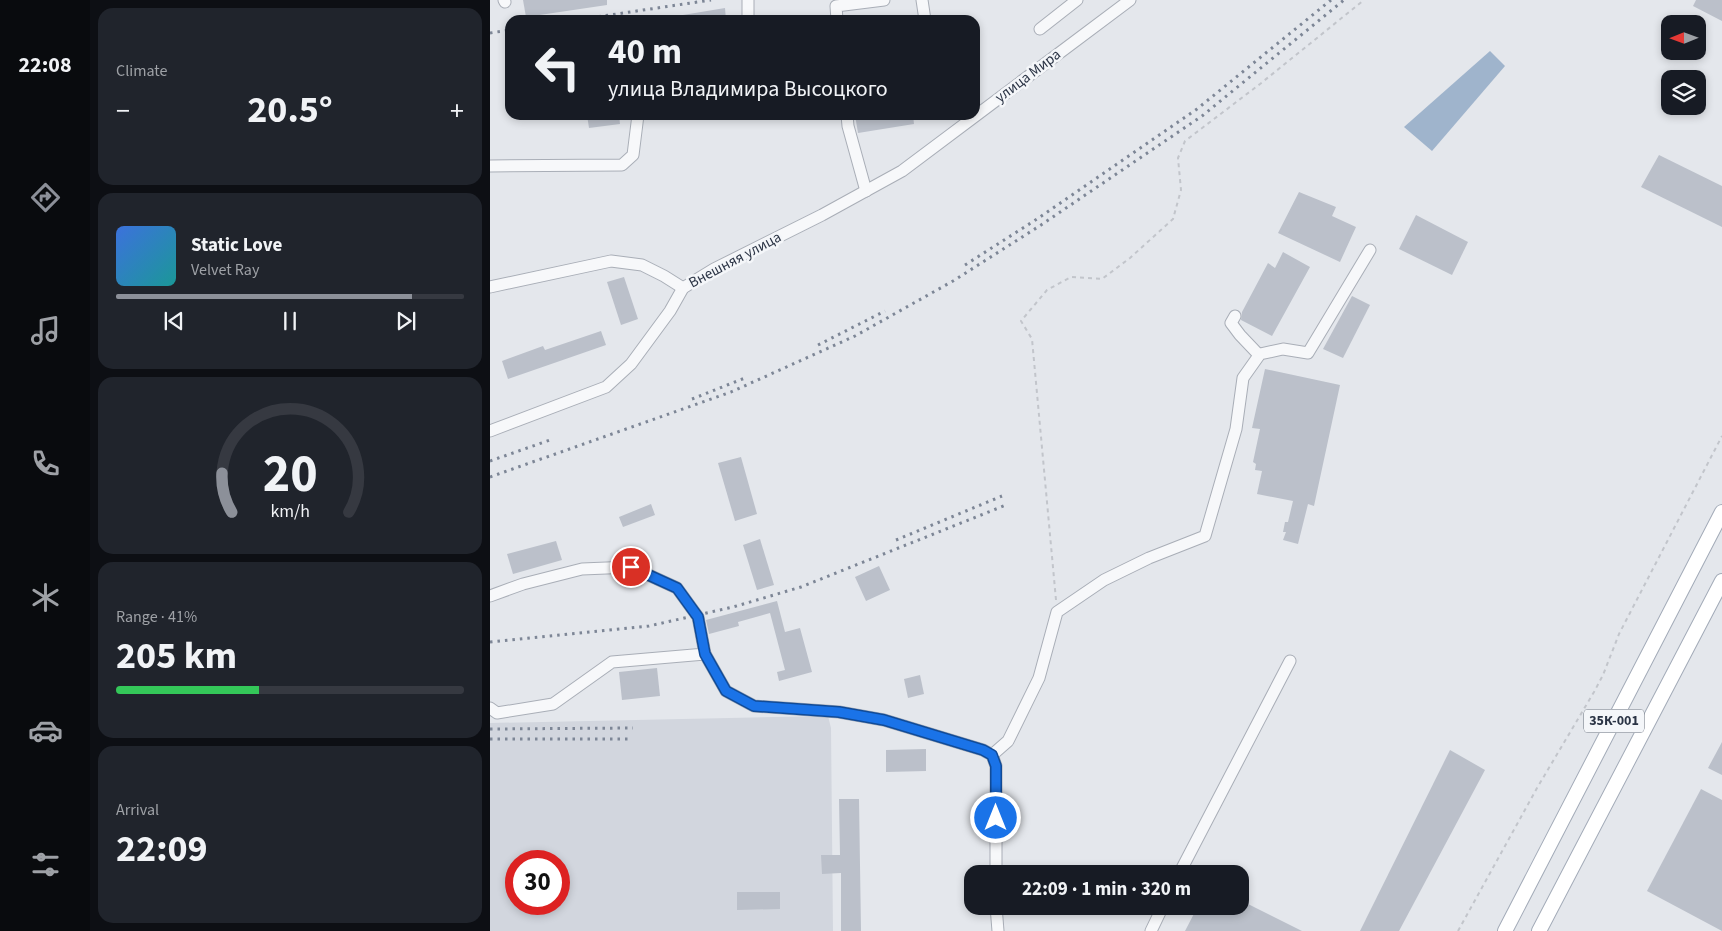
<!DOCTYPE html>
<meta charset="utf-8">
<style>
:root{--surface:#171b24;--page:#20242c;--text:#f1f3f6;--muted:#9ea1a6;--line:#363941;--accent:#8c9099}
body{margin:0;font-family:"Source Sans 3",sans-serif;background:var(--page);color:var(--text);height:100vh;display:flex;flex-direction:column;font-size:19px;white-space:nowrap}
*{box-sizing:border-box;margin:0}
p{font-size:16px;color:var(--muted)}
.icon{flex:none;width:28px;height:28px;fill:none;stroke:currentColor;stroke-width:2;stroke-linecap:round;stroke-linejoin:round}
.map{position:relative;flex:1;overflow:hidden}
.sheet{display:flex;flex-direction:column;gap:8px;padding:8px;background:#0d0f14;width:400px}
.sheet>*{flex:none}
.guide{position:absolute;left:15px;top:15px;width:475px;height:105px;border-radius:15px;box-shadow:0 2px 8px #0003;background:#171b24;color:var(--text);overflow:hidden}
.needle{width:32px;rotate:269deg}
.buttons{position:absolute;left:1171px;top:15px;display:grid;gap:10px}
.buttons a{display:grid;place-items:center;width:45px;height:45px;border-radius:10px;background:var(--surface);box-shadow:0 2px 8px #0003;font-size:25px}
.speed{position:absolute;left:15px;top:850px;display:flex;gap:10px;font-size:25px;font-weight:700;text-align:center}
.speed>*{display:grid;place-content:center;width:65px;height:65px;border-radius:50%;background:var(--surface);box-shadow:0 2px 8px #0003;line-height:1}
.speed .limit{border:8px solid #d22;background:#fff;color:#111}
.pin{position:absolute;display:grid;place-items:center;width:42px;height:42px;color:#fff;margin:-21px;border:2px solid #fff;border-radius:50%;box-shadow:0 1px 5px #0007}
.me{position:absolute;width:55px;margin:-28px;rotate:0deg;stroke-linejoin:round;filter:drop-shadow(0 0 4px #0008)}
.turn{display:flex;align-items:center;gap:18px;height:105px;padding:0 20px;font-size:22px}
.turn .icon{width:65px;height:65px;stroke-width:2.5}
.turn b{display:block;font-size:35px;line-height:42px}
.big{font-size:38px;font-weight:700;line-height:1.1}
.sheet .card{flex:1;display:flex;flex-direction:column;justify-content:center;gap:8px;min-width:0;padding:0 18px;border-radius:15px;background:var(--page)}
.sheet .dial{align-items:center;gap:0}
.dial svg{height:130px;overflow:visible;fill:none;stroke:var(--line);stroke-width:7;stroke-linecap:round;text-anchor:middle}
.dial text{fill:var(--text);stroke:none}
.song{display:flex;align-items:center;gap:15px}
.cover{width:60px;height:60px;border-radius:8px;background:linear-gradient(135deg,hsl(220 70% 55%),hsl(180 70% 35%))}
.played{height:5px;border-radius:2px;background:linear-gradient(90deg,var(--accent) 85%,var(--line) 85%)}
.keys{display:flex;justify-content:space-around;direction:ltr}
.heat{display:flex;justify-content:space-between;align-items:center;font-size:28px;direction:ltr}
.charge{height:8px;border-radius:4px;background:linear-gradient(90deg,#34c759 41%,var(--line) 0)}
.trip{position:absolute;left:474px;top:865px;width:285px;height:50px;border-radius:15px;background:var(--surface);box-shadow:0 2px 8px #0003;font-weight:700;line-height:50px;text-align:center}
main{display:flex;flex:1;min-height:0}
.dock{display:flex;flex-direction:column;width:90px;justify-content:space-around;align-items:center;background:#090b0e;color:var(--muted)}
.dock .icon{width:35px;height:35px}
.dock .on{color:var(--accent)}
.dock b{font-size:22px;color:var(--text)}
.map>svg:first-child{display:block}
</style>
<main>
<nav class="dock">
<b>22:08</b>
<svg class="icon on" aria-label="directions" viewBox="0 0 24 24"><path d="M12 3l9 9-9 9-9-9zM9 14v-3h6M13 9l2 2-2 2"/></svg>
<svg class="icon" aria-label="music" viewBox="0 0 24 24"><path d="M9 18V5l10-2v13"/><circle cx="6" cy="18" r="3"/><circle cx="16" cy="16" r="3"/></svg>
<svg class="icon" aria-label="phone" viewBox="0 0 24 24"><path d="M5 4h4l2 5-3 2q2 4 5 5l2-3 5 2v4C11 20 4 13 5 4z"/></svg>
<svg class="icon" aria-label="climate" viewBox="0 0 24 24"><path d="M12 3v18M4 7l16 10M4 17L20 7"/></svg>
<svg class="icon" aria-label="car" viewBox="0 0 24 24"><path d="M5 17H2v-5l4-1 3-4h7l3 4 3 1v5h-3M9 17h6M6 11h13"/><circle cx="7" cy="17" r="2"/><circle cx="17" cy="17" r="2"/></svg>
<svg class="icon" aria-label="filters" viewBox="0 0 24 24"><path d="M4 7h16M4 17h16"/><circle cx="9" cy="7" r="2"/><circle cx="15" cy="17" r="2"/></svg>
</nav>
<section class="sheet">
<div class="card"><p>Climate</p>
<div class="heat"><a>−</a><b class="big">20.5°</b><a>+</a></div>
</div>
<div class="card">
<div class="song"><i class="cover"></i><div><b>Static Love</b><p>Velvet Ray</p></div></div>
<div class="played"></div>
<div class="keys"><svg class="icon" aria-label="previous" viewBox="0 0 24 24"><path d="M18 5L8 12l10 7zM5 5v14"/></svg><svg class="icon" aria-label="pause" viewBox="0 0 24 24"><path d="M8 5v14M16 5v14"/></svg><svg class="icon" aria-label="next" viewBox="0 0 24 24"><path d="M6 5l10 7-10 7zM19 5v14"/></svg></div>
</div>
<div class="card dial"><svg viewBox="0 0 100 80">
<path d="M14 69A42 42 0 1 1 86 69"/>
<path d="M14 69A42 42 0 0 1 8 45" stroke="#8c9099"/>
<text x="50" y="56" font-size="32" font-weight="700">20</text>
<text x="50" y="72" font-size="11">km/h</text>
</svg></div>
<div class="card"><p>Range · 41%</p><b class="big">205 km</b><div class="charge"></div></div>
<div class="card"><p>Arrival</p><b class="big">22:09</b></div>
</section>
<div class="map">
<svg width="1232" height="931" viewBox="0 0 1232 931">
<rect width="100%" height="100%" fill="#e4e7ec"/>
<path fill="#d2d6de" fill-rule="evenodd" d="M338,716L341,728L343,931H0V723ZM26,861H69V904H26Z"/>
<polygon fill="#9fb4cc" points="1000,51 1015,66 942,151 914,127"/>
<g fill="#bbc0ca">
<polygon points="33,0 117,0 117,5 36,17"/>
<polygon points="1206,0 1232,0 1232,21 1203,6"/>
<polygon points="235,8 236,20 193,20 193,15"/>
<polygon points="97,115 129,115 130,124 99,128"/>
<polygon points="365,115 423,115 424,124 368,133"/>
<polygon points="1169,155 1232,186 1232,227 1151,187"/>
<polygon points="809,192 846,207 842,216 866,227 850,262 788,233"/>
<polygon points="926,215 978,242 962,275 909,249"/>
<polygon points="793,252 820,267 782,336 751,320 752,312 778,263 785,268"/>
<polygon points="134,277 148,319 131,325 117,282"/>
<polygon points="862,296 880,305 853,358 833,349"/>
<polygon points="111,331 116,345 18,379 12,361 53,346 55,350"/>
<polygon points="775,369 850,385 824,506 818,504 808,544 793,540 796,532 793,532 795,522 798,522 803,501 767,494 772,471 765,470 766,464 763,462 770,429 762,428"/>
<polygon points="251,457 267,514 245,521 228,463"/>
<polygon points="161,504 165,515 133,527 129,517"/>
<polygon points="270,539 284,585 267,590 253,545"/>
<polygon points="66,541 72,560 23,574 17,554"/>
<polygon points="389,566 400,590 376,601 365,577"/>
<polygon points="287,601 295,632 310,628 322,672 289,681 287,672 295,670 280,613 248,622 249,626 219,634 216,620"/>
<polygon points="167,668 170,696 132,700 129,672"/>
<polygon points="430,675 434,694 418,698 414,679"/>
<polygon points="1232,742 1232,775 1218,768"/>
<polygon points="436,749 436,771 396,772 396,750"/>
<polygon points="960,750 995,770 909,931 870,931"/>
<polygon points="1211,789 1232,800 1232,931 1157,891"/>
<polygon points="349,799 369,799 371,931 351,931 351,873 332,874 331,855 350,855"/>
<polygon points="247,892 290,892 290,909 247,910"/>
<polygon points="750,900 812,931 695,931 708,906 750,906"/>
</g>
<g fill="none" stroke-linecap="round" stroke-linejoin="round">
<defs>
<g id="minor">
<polyline points="14,0 15,2"/>
<polyline points="432,0 435,20"/>
<polyline points="258,20 258,0"/>
<polyline points="347,20 346,6 394,0"/>
<polyline points="550,29 587,0"/>
<polyline points="357,115 358,126 376,191"/>
<polyline points="0,166 132,165 143,155 148,115"/>
<polyline points="0,287 121,261 152,265 174,276 193,288"/>
<polyline points="745,316 741,323 750,335 769,355"/>
<polyline points="0,431 116,387 141,364 180,311 193,288 224,269 332,215 412,171 640,0"/>
<polyline points="0,596 33,584 92,569 141,567 187,588 208,617 215,654 122,662 63,704 7,713 0,708"/>
<polyline points="215,654 236,691 264,706 349,712 394,720 493,750 502,755 506,766 506,874"/>
<polyline points="502,755 518,741 549,678 567,612 614,580 659,558 715,536 746,429 753,378 770,354 793,349 818,353 880,250"/>
<polyline points="689,874 800,661"/>
<polyline points="506,906 508,931"/>
<polyline points="661,931 673,906"/>
</g>
<g id="major">
<polyline points="1015,931 1232,512"/>
<polyline points="1049,931 1232,581"/>
</g>
</defs>
<use href="#minor" stroke="#a9aeb7" stroke-width="13"/>
<use href="#major" stroke="#a3abb8" stroke-width="16"/>
<g stroke="#c2c5cb" stroke-width="2" stroke-dasharray="4 4" stroke-linecap="butt">
<polyline points="566,600 542,339 531,321 557,290 581,277 612,279 640,258 683,219 691,190 688,158 695,141 770,84 874,0"/>
<polyline points="968,931 1047,788 1104,692 1113,675 1129,634 1232,436"/>
</g>
<use href="#minor" stroke="#f7f8fa" stroke-width="11"/>
<use href="#major" stroke="#fff" stroke-width="14"/>
<g stroke="#7d8696" stroke-width="3" stroke-dasharray="2.5 5" stroke-linecap="butt">
<polyline points="86,20 221,0"/>
<polyline points="0,33 20,30"/>
<polyline points="475,265 547,219 707,109 841,0"/>
<polyline points="328,345 395,311"/>
<polyline points="202,399 255,378"/>
<polyline points="0,461 60,440"/>
<polyline points="0,477 241,392 365,336 463,281 551,225 712,116 854,0"/>
<polyline points="406,540 512,496"/>
<polyline points="0,642 159,626 243,607 311,587 516,505"/>
<polyline points="0,729 143,728"/>
<polyline points="0,739 142,739"/>
</g>
</g>
<g fill="none" stroke-linecap="round" stroke-linejoin="round">
<defs>
<polyline id="route" points="141,567 187,588 208,617 215,654 236,691 264,706 349,712 394,720 493,750 502,755 506,766 506,818"/>
</defs>
<use href="#route" stroke="#114b97" stroke-width="12"/>
<use href="#route" stroke="#1a73e8" stroke-width="9"/>
</g>
<g text-anchor="middle" dominant-baseline="central" stroke-width="5" stroke-linejoin="round" paint-order="stroke">
<rect fill="#f4f6f9" stroke="#676e7b" stroke-width="1" x="1094" y="709.5" width="60" height="23" rx="4"/>
<g font-size="14" font-weight="bold" fill="#2b3445">
<text x="1124" y="721">35К-001</text>
</g>
<g font-size="15" fill="#2b3445" stroke="#f4f6f9">
<text transform="translate(538 76) rotate(-37)">улица Мира</text>
<text transform="translate(245 260) rotate(-28)">Внешняя улица</text>
</g>
</g>
</svg>
<div class="buttons">
<a><svg class="needle" viewBox="-14 -14 28 28"><path d="M0-13l5 13h-10z" fill="#e53935"/><path d="M0 13l5-13h-10z" fill="#9ea1a6"/></svg></a>
<a><svg class="icon" aria-label="layers" viewBox="0 0 24 24"><path d="M12 4l9 5-9 5-9-5zM3 14l9 5 9-5"/></svg></a>
</div>
<div class="speed"><div class="limit">30</div></div>
<div class="pin" style="left:141px;top:567px;background:#d93025"><svg class="icon" aria-label="arrive" viewBox="0 0 24 24"><path d="M6 21V4h12l-3 4 3 4H6"/></svg></div>
<svg class="me" style="left:506px;top:818px" viewBox="-20 -20 40 40"><circle r="17" fill="#1a73e8" stroke="#fff" stroke-width="3"/><path d="M0-11L8 9 0 5-8 9z" fill="#fff"/></svg>
<div class="trip">22:09 · 1 min · 320 m</div>
<div class="guide">
<div class="turn"><svg class="icon" aria-label="left" viewBox="0 0 24 24"><path d="M17 20v-9H6M10 6l-5 5 5 5"/></svg><div><b>40 m</b>улица Владимира Высоцкого</div></div>
</div>
</div>
</main>
